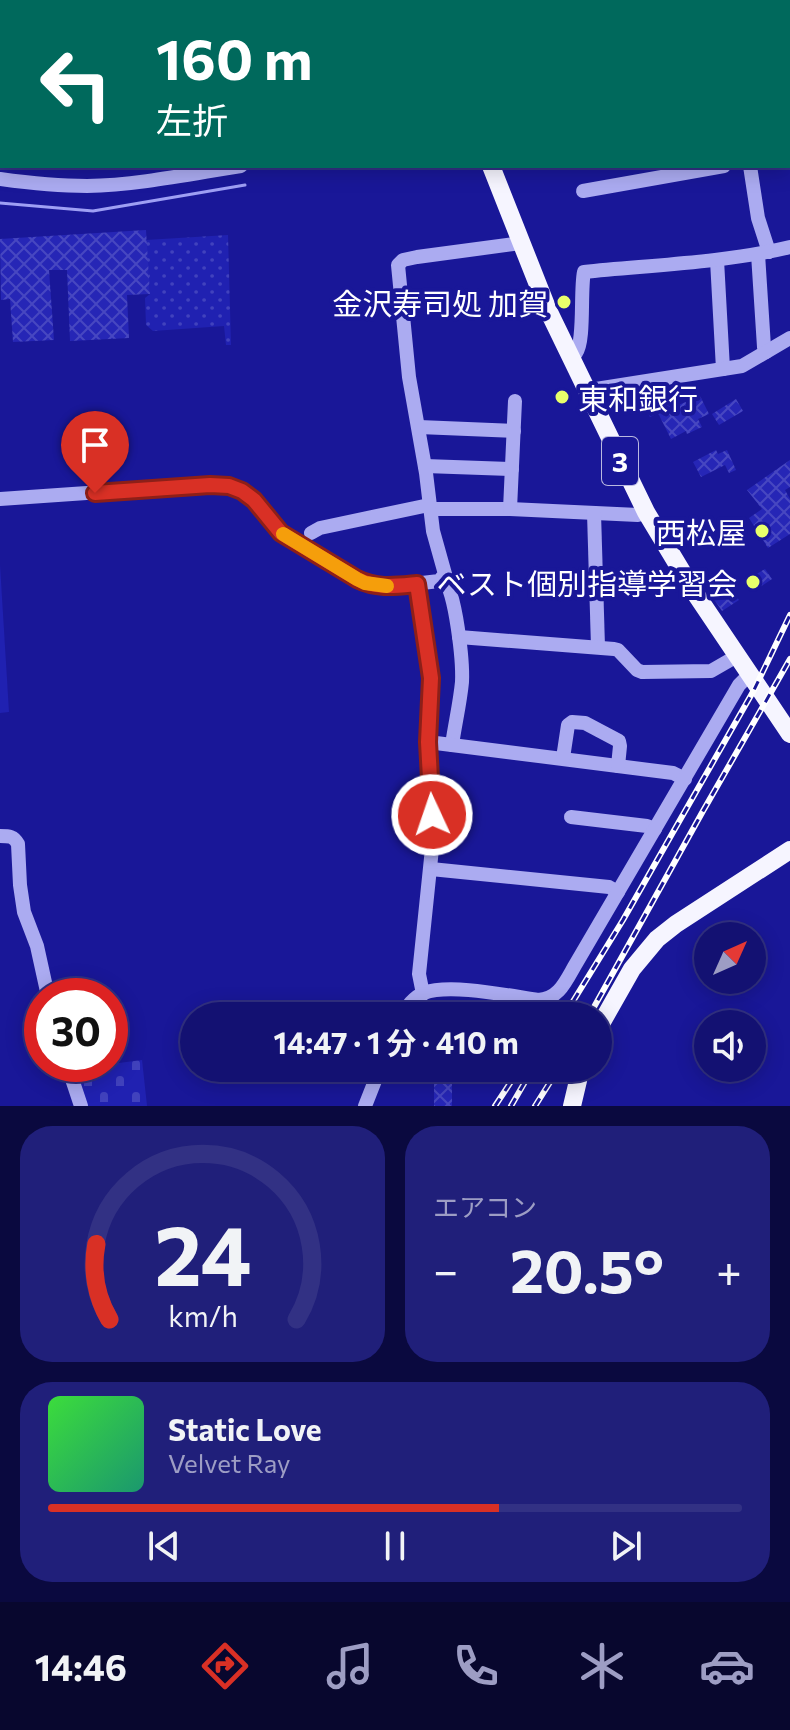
<!DOCTYPE html>
<html lang="ja">
<meta charset="utf-8">
<style>
:root{--surface:#131172;--page:#201f7a;--text:#f1f3f6;--muted:#9d9dc4;--line:#323184;--accent:#d93025}
body{margin:0;font-family:Commissioner,"Noto Sans JP",sans-serif;background:var(--page);color:var(--text);height:100vh;display:flex;flex-direction:column;font-size:30px;white-space:nowrap}
*{box-sizing:border-box;margin:0}
p{font-size:26px;color:var(--muted)}
.icon{flex:none;width:44px;height:44px;fill:none;stroke:currentColor;stroke-width:2;stroke-linecap:round;stroke-linejoin:round}
.map{position:relative;height:1106px;overflow:hidden}
.drawer{display:flex;flex-direction:column;gap:20px;padding:20px;background:#0a093f;flex:1}
.drawer>*{flex:none}
.banner{position:absolute;left:0px;top:0px;width:790px;height:168px;box-shadow:0 4px 20px #0003,0 0 0 2px var(--line);background:#00695c;color:#fff;overflow:hidden}
.needle{width:52px;rotate:45deg}
.tools{position:absolute;left:694px;top:922px;display:grid;gap:16px}
.tools a{display:grid;place-items:center;width:72px;height:72px;border-radius:50%;background:var(--surface);box-shadow:0 4px 20px #0003,0 0 0 2px var(--line);font-size:40px}
.speed{position:absolute;left:24px;top:978px;display:flex;gap:16px;font-size:40px;font-weight:700;text-align:center}
.speed>*{display:grid;place-content:center;width:104px;height:104px;border-radius:50%;background:var(--surface);box-shadow:0 4px 20px #0003,0 0 0 2px var(--line);line-height:1}
.speed .limit{border:12px solid #d22;background:#fff;color:#111}
.pin{position:absolute;display:grid;place-items:center;width:68px;height:68px;color:#fff;margin:-82px -34px;border-radius:50% 50% 50% 0;rotate:-45deg;box-shadow:0 0 8px #0007}
.pin .icon{rotate:45deg}
.me{position:absolute;width:88px;margin:-44px;rotate:357deg;stroke-linejoin:round;filter:drop-shadow(0 0 6px #0008)}
.turn{display:flex;align-items:center;gap:28px;height:168px;padding:0 24px;font-size:36px}
.turn .icon{width:104px;height:104px;stroke-width:2.5}
.turn b{display:block;font-size:56px;line-height:68px}
.big{font-size:60px;font-weight:700;line-height:1.1}
.drawer .tile{flex:1;display:flex;flex-direction:column;justify-content:center;gap:12px;min-width:0;padding:0 28px;border-radius:32px;background:var(--page)}
.drawer .dial{align-items:center;gap:0}
.dial svg{height:208px;overflow:visible;fill:none;stroke:var(--line);stroke-width:7;stroke-linecap:round;text-anchor:middle}
.dial text{fill:var(--text);stroke:none}
.song{display:flex;align-items:center;gap:24px}
.cover{width:96px;height:96px;border-radius:12px;background:linear-gradient(135deg,hsl(120 70% 55%),hsl(160 70% 35%))}
.played{height:8px;border-radius:4px;background:linear-gradient(90deg,var(--accent) 65%,var(--line) 65%)}
.keys{display:flex;justify-content:space-around;direction:ltr}
.heat{display:flex;justify-content:space-between;align-items:center;font-size:44px;direction:ltr}
.drawer .tiles{flex:1;display:grid;gap:20px;grid-template-columns:1fr 1fr}
.tile:last-child{grid-column:span 2}
.trip{position:absolute;left:180px;top:1002px;width:432px;height:80px;border-radius:40px;background:var(--surface);box-shadow:0 4px 20px #0003,0 0 0 2px var(--line);font-weight:700;line-height:80px;text-align:center}
.tab-bar{display:flex;height:128px;justify-content:space-around;align-items:center;background:#08072e;color:var(--muted)}
.tab-bar .icon{width:56px;height:56px}
.tab-bar .selected{color:var(--accent)}
.tab-bar b{font-size:36px;color:var(--text)}
.map>svg:first-child{display:block}
</style>
<div class="map">
<svg width="790" height="1106" viewBox="0 0 790 1106">
<defs>
<pattern id="cemetery-stones" width="16" height="16" patternUnits="userSpaceOnUse" patternTransform="scale(2)"><rect width="16" height="16" fill="#2021b1"/><path d="M2 7V4a2 2 0 0 1 4 0v3zM10 15v-3a2 2 0 0 1 4 0v3z" fill="#4142bd"/></pattern>
<pattern id="park-dots" width="8" height="8" patternUnits="userSpaceOnUse" patternTransform="scale(2)"><rect width="8" height="8" fill="#2021b1"/><path d="M2 2h.1M6 6h.1" fill="none" stroke="#4142bd" stroke-width="1.8" stroke-linecap="round"/></pattern>
<pattern id="building-cross-hatch" width="8" height="8" patternUnits="userSpaceOnUse" patternTransform="scale(2)"><rect width="8" height="8" fill="#2626b6"/><path d="M0 0l8 8M0 8l8-8" fill="none" stroke="#4747c1"/></pattern>
</defs>
<rect width="100%" height="100%" fill="#191798"/>
<polygon fill="#2021b1" points="0,565 9,712 0,713"/>
<polygon fill="url(#cemetery-stones)" points="142,1060 147,1106 86,1106 73,1069"/>
<polygon fill="url(#park-dots)" points="228,235 231,345 226,345 224,326 153,331 146,325 145,298 150,294 146,240"/>
<g fill="none" stroke-linecap="round" stroke-linejoin="round">
<polyline stroke="#9e9ff4" stroke-width="3" points="0,203 93,211 245,185"/>
</g>
<g fill="url(#building-cross-hatch)">
<polygon points="146,230 150,294 127,295 129,338 70,341 67,270 49,270 54,340 13,342 10,299 1,300 0,239"/>
<polygon points="700,396 709,414 698,419 702,427 687,434 686,431 671,439 658,413 650,417 643,405 673,400 676,406"/>
<polygon points="736,399 743,411 719,425 712,414"/>
<polygon points="716,450 718,454 727,450 736,470 729,473 725,465 701,477 693,462"/>
<polygon points="790,460 790,487 785,490 790,499 790,534 768,548 749,518 762,509 747,490"/>
<polygon points="693,520 702,533 681,547 673,534"/>
<polygon points="765,569 772,579 754,591 747,580"/>
<polygon points="730,587 739,600 722,611 713,598"/>
<polygon points="426,1068 446,1068 446,1077 452,1077 452,1106 434,1106 434,1082 427,1082"/>
</g>
<g fill="none" stroke-linecap="round" stroke-linejoin="round">
<g stroke="#ababf1" stroke-width="14">
<polyline points="61,0 62,2"/>
<polyline points="241,2 242,0"/>
<polyline points="354,2 355,0"/>
<polyline points="602,2 603,0"/>
<polyline points="717,2 717,0"/>
<polyline points="788,22 790,22"/>
<polyline points="788,92 790,92"/>
<polyline points="750,166 758,218 769,252"/>
<path d="M0,179C29,183 58,186 87,186C138,185 190,174 241,166"/>
<polyline points="583,191 724,166"/>
<polyline points="758,254 764,347 766,352"/>
<polyline points="717,260 723,369"/>
<path d="M571,357C572,356 575,355 576,353C585,341 580,290 584,272C652,265 723,263 790,247"/>
<polyline points="588,393 596,389 742,366 790,338"/>
<polyline points="419,427 514,431"/>
<polyline points="425,466 512,469"/>
<polyline points="0,499 173,487 221,485 229,486 249,495 281,533 365,583 388,587 439,581 445,574 433,531 426,473 409,377 398,265 403,260 417,257 521,243"/>
<polyline points="430,509 510,509 638,515 646,512"/>
<polyline points="510,509 515,401"/>
<polyline points="594,513 598,647"/>
<polyline points="311,533 320,528 429,505"/>
<path d="M443,578C456,592 463,662 462,682C460,703 455,724 452,745"/>
<polyline points="417,584 431,678 428,742 433,839 419,974 423,994"/>
<polyline points="459,637 614,649 618,650 637,670 642,672 711,671 737,656"/>
<polyline points="428,742 673,773 685,779"/>
<polyline points="563,758 568,725 572,722 585,723 619,741 620,746 618,766"/>
<polyline points="571,817 647,826 655,829"/>
<path d="M0,836C9,836 14,836 18,844L20,885L24,912L37,946L48,996"/>
<polyline points="431,869 609,887 618,892"/>
<path d="M402,1016C407,1007 413,997 424,993C450,983 510,996 538,1000C558,999 565,983 574,967L739,685L750,674"/>
<polyline points="67,1064 81,1106"/>
<polyline points="365,1106 380,1068"/>
</g>
<g stroke="#f6f5ff" stroke-width="18">
<polyline points="427,0 428,2"/>
<polyline points="491,166 548,310 646,512 693,590 790,734"/>
<polyline points="598,1029 632,969 657,939 676,924 790,850"/>
<polyline points="572,1106 581,1068"/>
</g>
<defs>
<g id="rail">
<polyline points="564,1016 623,920 754,690 790,615"/>
<polyline points="589,1016 703,811 790,659"/>
<polyline points="495,1106 520,1068"/>
<polyline points="511,1106 533,1068"/>
<polyline points="535,1106 559,1068"/>
</g>
</defs>
<use href="#rail" stroke="#fff" stroke-width="6"/>
<use href="#rail" stroke="#191798" stroke-width="3" stroke-dasharray="9" stroke-linecap="butt"/>
</g>
<g fill="none" stroke-linecap="round" stroke-linejoin="round">
<defs>
<path id="route" d="M95,493L210,485L229,486L242,491L254,500L281,533L357,579C377,589 396,586 417,584L431,678L428,742L432,815"/>
</defs>
<use href="#route" stroke="#8d1f18" stroke-width="20"/>
<use href="#route" stroke="#d93025" stroke-width="14"/>
<polyline stroke="#f59e0b" stroke-width="14" points="283,534 357,579 365,583 387,586"/>
</g>
<g fill="#e8ff6b" stroke="#191798" stroke-width="3">
<circle cx="564" cy="302" r="8"/>
<circle cx="562" cy="397" r="8"/>
<circle cx="762" cy="531" r="8"/>
<circle cx="753" cy="582" r="8"/>
</g>
<g text-anchor="middle" dominant-baseline="central" stroke-width="8" stroke-linejoin="round" paint-order="stroke">
<rect fill="#191798" stroke="#bab9e0" stroke-width="2" x="602" y="437" width="36" height="48" rx="6"/>
<g font-size="28" font-weight="bold" fill="#fff">
<text x="620" y="461">3</text>
</g>
<g font-size="30" fill="#fff" stroke="#191798" text-anchor="end">
<text x="548" y="302">金沢寿司処 加賀</text>
<text x="578" y="397" text-anchor="start">東和銀行</text>
<text x="746" y="531">西松屋</text>
<text x="737" y="582">ベスト個別指導学習会</text>
</g>
</g>
</svg>
<div class="tools">
<a><svg class="needle" viewBox="-14 -14 28 28"><path d="M0-13l5 13h-10z" fill="#e53935"/><path d="M0 13l5-13h-10z" fill="#9d9dc4"/></svg></a>
<a><svg class="icon" aria-label="sound" viewBox="0 0 24 24"><path d="M4 9h4l5-4v14l-5-4H4zM17 9q2 3 0 6"/></svg></a>
</div>
<div class="speed"><div class="limit">30</div></div>
<div class="pin" style="left:95px;top:493px;background:#d93025"><svg class="icon" aria-label="arrive" viewBox="0 0 24 24"><path d="M6 21V4h12l-3 4 3 4H6"/></svg></div>
<svg class="me" style="left:432px;top:815px" viewBox="-20 -20 40 40"><circle r="17" fill="#d93025" stroke="#fff" stroke-width="3"/><path d="M0-11L8 9 0 5-8 9z" fill="#fff"/></svg>
<div class="trip">14:47 · 1 分 · 410 m</div>
<div class="banner">
<div class="turn"><svg class="icon" aria-label="left" viewBox="0 0 24 24"><path d="M17 20v-9H6M10 6l-5 5 5 5"/></svg><div><b>160 m</b>左折</div></div>
</div>
</div>
<section class="drawer">
<div class="tiles">
<div class="tile dial"><svg viewBox="0 0 100 80">
<path d="M14 69A42 42 0 1 1 86 69"/>
<path d="M14 69A42 42 0 0 1 9 40" stroke="#d93025"/>
<text x="50" y="56" font-size="32" font-weight="700">24</text>
<text x="50" y="72" font-size="11">km/h</text>
</svg></div>
<div class="tile"><p>エアコン</p>
<div class="heat"><a>−</a><b class="big">20.5°</b><a>+</a></div>
</div>
<div class="tile">
<div class="song"><i class="cover"></i><div><b>Static Love</b><p>Velvet Ray</p></div></div>
<div class="played"></div>
<div class="keys"><svg class="icon" aria-label="previous" viewBox="0 0 24 24"><path d="M18 5L8 12l10 7zM5 5v14"/></svg><svg class="icon" aria-label="pause" viewBox="0 0 24 24"><path d="M8 5v14M16 5v14"/></svg><svg class="icon" aria-label="next" viewBox="0 0 24 24"><path d="M6 5l10 7-10 7zM19 5v14"/></svg></div>
</div>
</div>
</section>
<nav class="tab-bar">
<b>14:46</b>
<svg class="icon selected" aria-label="directions" viewBox="0 0 24 24"><path d="M12 3l9 9-9 9-9-9zM9 14v-3h6M13 9l2 2-2 2"/></svg>
<svg class="icon" aria-label="music" viewBox="0 0 24 24"><path d="M9 18V5l10-2v13"/><circle cx="6" cy="18" r="3"/><circle cx="16" cy="16" r="3"/></svg>
<svg class="icon" aria-label="phone" viewBox="0 0 24 24"><path d="M5 4h4l2 5-3 2q2 4 5 5l2-3 5 2v4C11 20 4 13 5 4z"/></svg>
<svg class="icon" aria-label="climate" viewBox="0 0 24 24"><path d="M12 3v18M4 7l16 10M4 17L20 7"/></svg>
<svg class="icon" aria-label="car" viewBox="0 0 24 24"><path d="M5 17H2v-5l4-1 3-4h7l3 4 3 1v5h-3M9 17h6M6 11h13"/><circle cx="7" cy="17" r="2"/><circle cx="17" cy="17" r="2"/></svg>
</nav>
